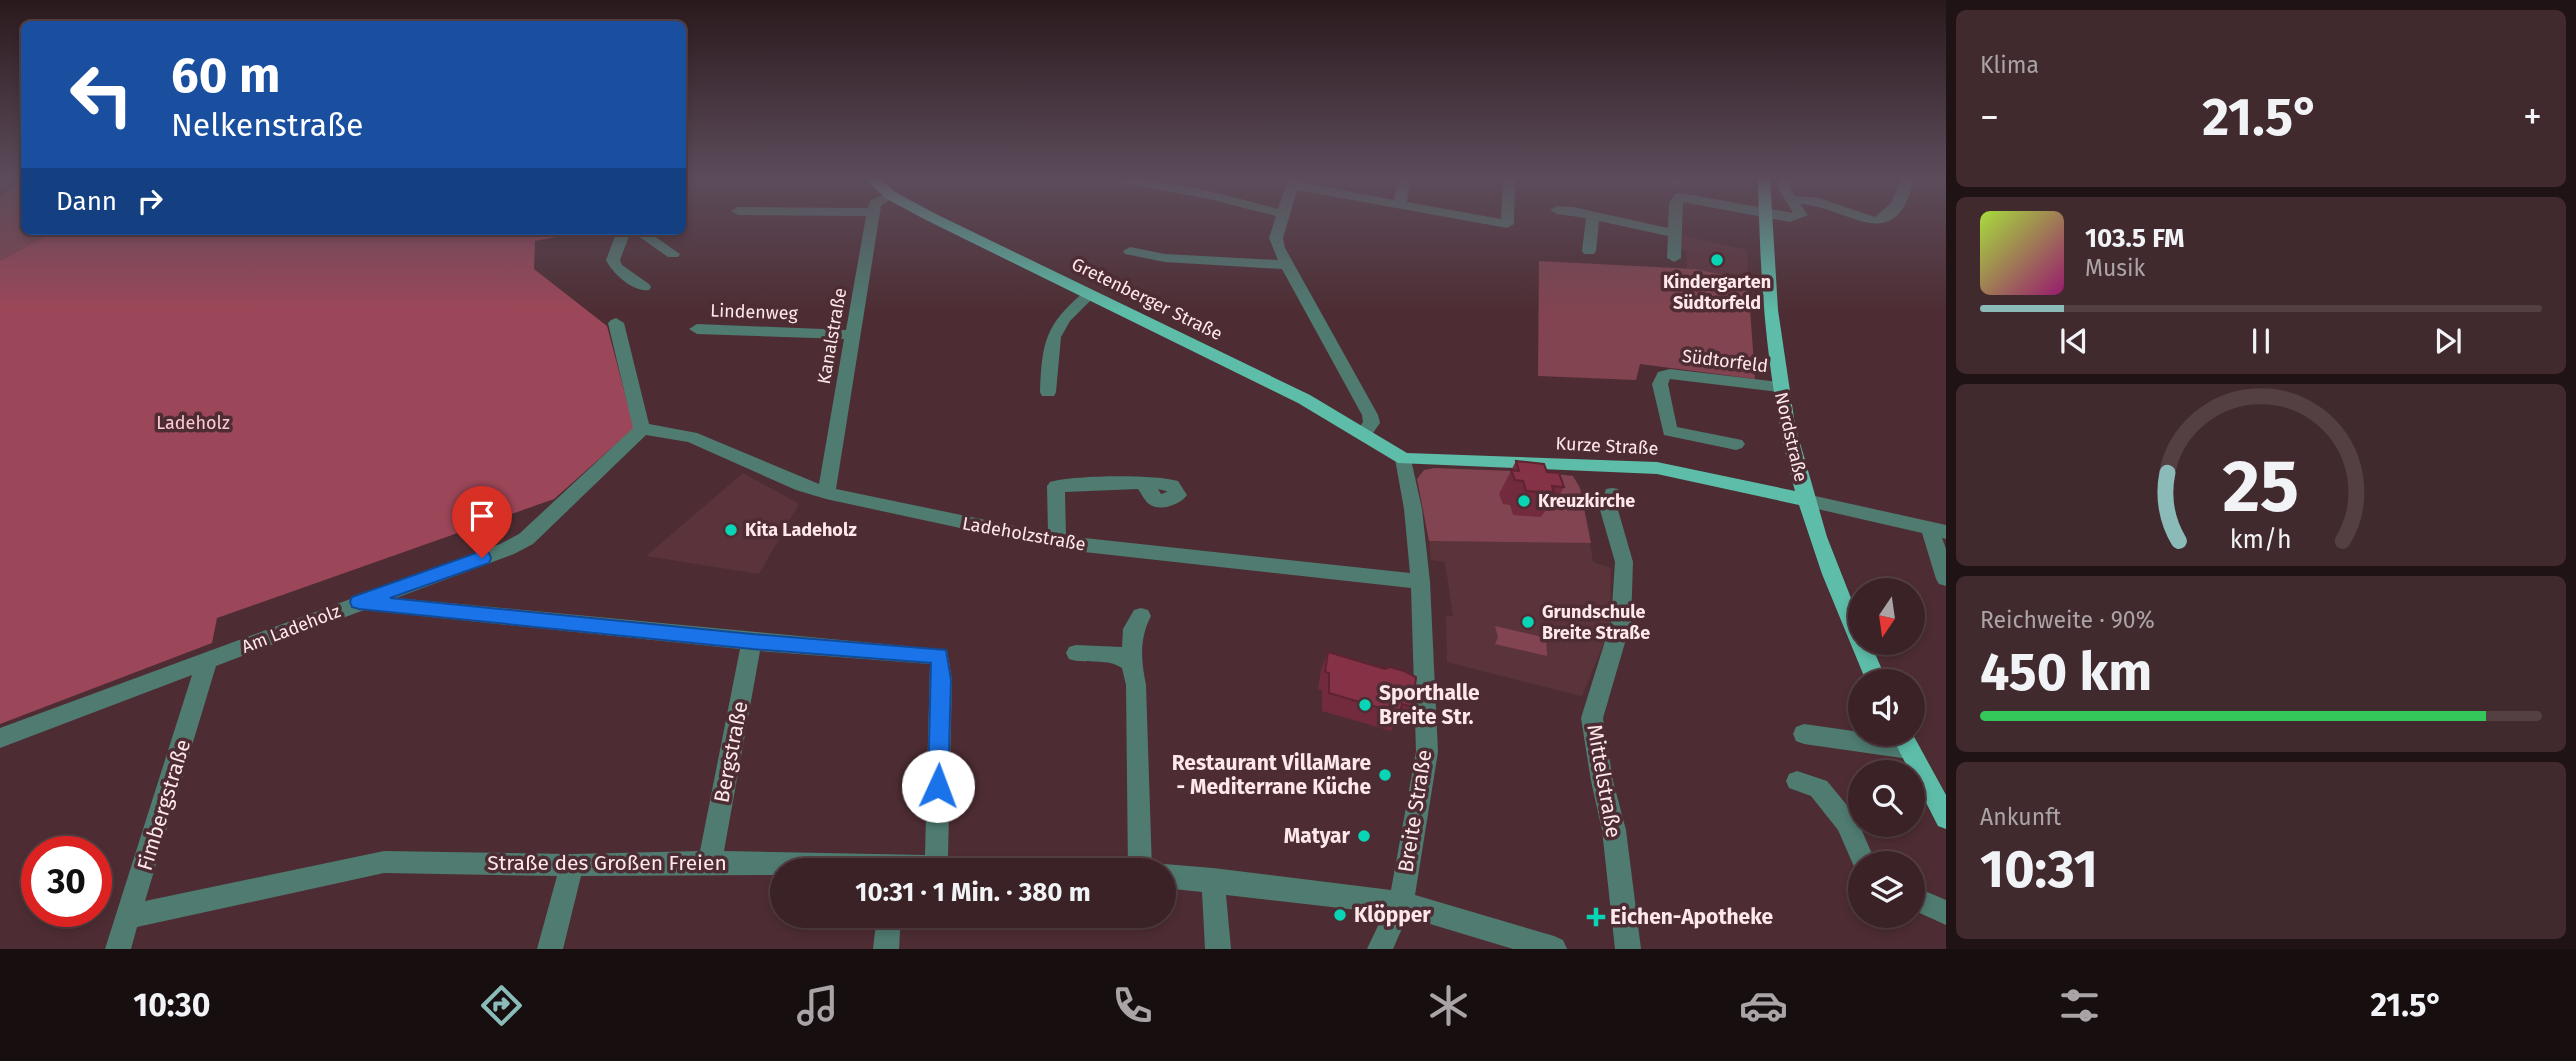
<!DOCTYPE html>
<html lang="de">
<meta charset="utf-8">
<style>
:root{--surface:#3a2226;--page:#412a2e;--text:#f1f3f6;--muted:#aba4a7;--line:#543f43;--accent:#8bbbb9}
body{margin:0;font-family:"Fira Sans",sans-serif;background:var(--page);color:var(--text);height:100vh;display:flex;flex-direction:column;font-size:26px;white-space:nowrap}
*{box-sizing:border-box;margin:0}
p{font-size:23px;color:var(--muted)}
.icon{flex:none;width:38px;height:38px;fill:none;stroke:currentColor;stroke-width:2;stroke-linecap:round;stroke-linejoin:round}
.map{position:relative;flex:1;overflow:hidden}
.side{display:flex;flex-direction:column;gap:10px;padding:10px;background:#201315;width:630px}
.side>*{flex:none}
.hud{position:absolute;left:21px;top:21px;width:665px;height:214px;border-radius:10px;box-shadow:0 4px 10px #0003,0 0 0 2px var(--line);background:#1a4fa0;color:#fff;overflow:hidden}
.needle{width:46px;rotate:193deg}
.fabs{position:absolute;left:1848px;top:578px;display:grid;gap:14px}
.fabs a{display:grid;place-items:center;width:77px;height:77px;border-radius:50%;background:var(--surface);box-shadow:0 4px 10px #0003,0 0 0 2px var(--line);font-size:35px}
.speed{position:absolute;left:21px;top:836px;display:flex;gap:14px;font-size:35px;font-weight:700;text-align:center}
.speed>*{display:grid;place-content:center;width:91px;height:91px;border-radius:50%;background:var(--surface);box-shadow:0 4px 10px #0003,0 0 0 2px var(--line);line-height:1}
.speed .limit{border:10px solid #d22;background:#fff;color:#111}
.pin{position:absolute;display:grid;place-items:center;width:60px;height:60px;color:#fff;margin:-72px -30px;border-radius:50% 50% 50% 0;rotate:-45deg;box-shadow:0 0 7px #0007}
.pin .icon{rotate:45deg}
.me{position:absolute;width:77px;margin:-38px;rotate:2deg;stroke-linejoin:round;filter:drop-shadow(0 0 5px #0008)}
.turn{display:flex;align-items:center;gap:24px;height:147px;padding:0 35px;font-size:32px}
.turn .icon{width:91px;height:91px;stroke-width:2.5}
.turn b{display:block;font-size:49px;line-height:60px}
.then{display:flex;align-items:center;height:66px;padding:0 35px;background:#0003;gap:14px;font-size:26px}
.big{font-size:52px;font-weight:700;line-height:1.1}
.side .tile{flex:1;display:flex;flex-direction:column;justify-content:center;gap:10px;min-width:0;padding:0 24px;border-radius:10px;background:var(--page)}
.side .dial{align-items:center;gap:0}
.dial svg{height:182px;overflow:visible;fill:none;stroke:var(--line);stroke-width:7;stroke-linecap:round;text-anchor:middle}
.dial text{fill:var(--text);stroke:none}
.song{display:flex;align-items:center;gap:21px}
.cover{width:84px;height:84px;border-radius:10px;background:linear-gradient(135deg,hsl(80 70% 55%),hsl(320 70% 35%))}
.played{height:7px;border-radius:4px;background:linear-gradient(90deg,var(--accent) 15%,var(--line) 15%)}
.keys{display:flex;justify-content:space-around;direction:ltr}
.heat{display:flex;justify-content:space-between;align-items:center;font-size:38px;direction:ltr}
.charge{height:10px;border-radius:5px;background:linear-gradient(90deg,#34c759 90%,var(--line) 0)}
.trip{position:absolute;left:770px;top:858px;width:406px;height:70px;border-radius:35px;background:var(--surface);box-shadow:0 4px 10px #0003,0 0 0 2px var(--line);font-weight:700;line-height:70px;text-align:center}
.tabs{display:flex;height:112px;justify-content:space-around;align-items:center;background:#170e0f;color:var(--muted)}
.tabs .icon{width:49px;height:49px}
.tabs .active{color:var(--accent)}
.tabs b{font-size:32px;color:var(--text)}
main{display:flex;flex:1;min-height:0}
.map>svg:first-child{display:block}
</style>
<main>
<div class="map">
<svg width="1946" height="949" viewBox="0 0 1946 949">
<rect width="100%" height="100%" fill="#4d2d33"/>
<g fill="#5b333b">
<polygon points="1679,235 1747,250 1748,280 1687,268 1687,252 1679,247"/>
<polygon points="743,473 799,504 759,574 646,556"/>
<polygon points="1429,541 1590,543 1593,562 1611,568 1610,628 1582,696 1447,662 1446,616 1453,616 1445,562 1431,560"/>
</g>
<g fill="#824450">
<polygon points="24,180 24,231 54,231 0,261 0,196"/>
<polygon points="1539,261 1695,269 1748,280 1755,379 1640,364 1636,380 1538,376"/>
<polygon points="1434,468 1539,472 1573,476 1580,488 1591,543 1429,541 1417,479 1424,470"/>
<polygon points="1495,626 1546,638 1547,656 1495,644 1498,637"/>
</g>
<polygon fill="#9c4759" points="54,231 587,231 535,241 534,269 607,326 634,428 554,499 217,618 212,643 0,724 0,261"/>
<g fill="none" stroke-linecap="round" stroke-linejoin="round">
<g fill="#4f7b71" fill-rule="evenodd">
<path d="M1115,179C1171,179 1225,195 1278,209L1288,179H1300L1299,182L1394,200L1398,179H1410L1407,202L1501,219L1503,179H1515L1514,224L1507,228L1297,190L1283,238L1285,248L1378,415L1380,423L1370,437L1364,439L1356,433L1363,422L1362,415L1282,269L1165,262L1125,254L1123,251L1130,247L1165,254L1278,260L1269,238L1276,216L1209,199L1121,183Z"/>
<polygon points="1658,179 1682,179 1683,182 1677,186"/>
<path d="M1779,179H1791V189L1795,196L1819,198L1875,217L1891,203L1902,179H1914C1895,260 1848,206 1800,204L1808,215L1790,222L1683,202L1681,258L1674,262L1667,258L1668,236L1599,221L1596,251L1594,254H1584L1582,251L1586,218L1557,214L1550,210L1557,206L1573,207L1668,228L1669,203L1675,194L1680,193L1793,213L1779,189Z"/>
<path d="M890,191L896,195L881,206L836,489L1048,533L1047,486L1050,482C1073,475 1155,474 1178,481L1187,495C1180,505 1160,512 1149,504C1145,501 1141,493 1138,489L1065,492L1066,536L1410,573L1404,509L1395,459L1404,453L1410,455L1422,509L1430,582L1438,752L1415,895L1554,936L1563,940L1567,949H1513L1407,917L1393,949H1367L1384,913L1226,895L1231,949H1205L1202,892L1164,888V870H1155L1164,864L1213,868L1391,890L1416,752L1411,588L1057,549L826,499L796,490L688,442L646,435L533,544L514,554L396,598L947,650L952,680L948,856L1089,858L1097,862L1101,870H782V875L581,876L563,949H537L557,876L384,873L137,927L131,949H105L192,675L0,748V728L500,544L519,534L633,428L608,323L611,320L616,318L624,323L649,424L697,433L819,484L844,339L697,334L689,329L697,324L846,330L866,216L738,215L731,211L738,207L868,208L870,201ZM1158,489L1166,491L1167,492L1161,494ZM364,610L740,649L700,851L572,854L384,851L145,901L216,666ZM760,651L930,664L925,855L724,851Z"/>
<path d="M617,231H631L620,260L622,265L649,284L651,287L649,290C634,293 612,273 606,260Z"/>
<polygon points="631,231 647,231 680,254 678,257 668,257"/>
<path d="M1089,291L1096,295L1070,321L1061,337L1056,392L1054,396H1042L1040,392C1042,342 1045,325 1084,292Z"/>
<polygon points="1670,369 1779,382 1787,387 1779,392 1670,379 1668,384 1677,427 1742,440 1745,444 1742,448 1736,450 1664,435 1652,384 1658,372"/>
<polygon points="1612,488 1618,489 1621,494 1618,510 1633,562 1631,622 1603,718 1613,781 1626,830 1641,949 1615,949 1602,830 1591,781 1581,718 1611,622 1615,562 1600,510 1606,489"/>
<polygon points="1806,494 1946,525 1946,539 1942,538 1946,549 1946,586 1939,584 1936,579 1922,533 1800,505 1797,500 1800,495"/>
<path d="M1141,608L1148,610L1151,616C1139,639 1141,660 1146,685L1152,870H1128L1126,685L1122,668C1105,657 1087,665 1069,659L1066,653L1069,647L1076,645L1122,647L1123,629L1134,610Z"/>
<polygon points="1804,724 1909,739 1917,742 1920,749 1917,756 1909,759 1804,744 1796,741 1793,734 1796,727"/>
<polygon points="1797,771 1827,781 1855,815 1876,863 1860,863 1860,873 1856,871 1838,830 1811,796 1789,788 1786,781 1789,774"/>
<polygon points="1913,886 1946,900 1946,925 1913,910"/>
<polygon points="877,915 901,915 899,949 873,949"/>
</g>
<g fill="#5dbda8" fill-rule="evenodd">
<path d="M866,179H880L895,192L936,214L1310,395L1407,453L1657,462L1795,491C1767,389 1760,285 1758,179H1770L1778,310L1795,425L1827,537L1860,621V642H1870L1887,681H1866L1822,574L1799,505L1657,474L1398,463L1298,403L926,220L885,198Z"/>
<polygon points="1890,733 1912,733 1946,795 1946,829 1938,826 1913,777 1913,772 1910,772"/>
</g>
</g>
<g fill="#722b3c">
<polygon points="1516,461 1564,487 1550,511 1545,511 1541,517 1513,515 1510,505 1503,504 1499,494"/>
<polygon points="1328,652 1413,707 1404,724 1396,722 1391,731 1322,711 1322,690 1318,689 1321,670"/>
</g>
<g fill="#853246" stroke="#5d2331" stroke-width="2">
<polygon points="1516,461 1544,464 1547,472 1559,473 1564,487 1552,486 1554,493 1526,491 1523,481 1515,480 1511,470 1519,471"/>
<polygon points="1328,652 1385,669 1390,667 1404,671 1416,677 1413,707 1402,704 1400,714 1329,693 1329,673 1325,672"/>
</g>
<linearGradient id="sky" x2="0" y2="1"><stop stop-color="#2a191c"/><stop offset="0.57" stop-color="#5c4c5b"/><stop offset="1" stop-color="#5c4c5b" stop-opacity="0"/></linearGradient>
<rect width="1946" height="312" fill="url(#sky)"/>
<polygon fill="#1a73e8" stroke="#114b97" stroke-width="2" points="482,551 489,553 491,558 489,563 390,598 752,634 946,650 951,680 948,786 945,793 938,796 931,793 928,786 931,663 752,649 359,609 352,607 350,602 352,597"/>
<g fill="#07d5b6" stroke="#4d2d33" stroke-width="2.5">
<circle cx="1717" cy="260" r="7"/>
<circle cx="1524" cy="501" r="7"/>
<circle cx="731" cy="530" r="7"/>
<circle cx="1528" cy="622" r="7"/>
<circle cx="1365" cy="705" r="7"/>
<circle cx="1385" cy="775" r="7"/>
<circle cx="1364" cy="836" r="7"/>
<circle cx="1340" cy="915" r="7"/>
<path d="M1592.5 906.5h7v7h7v7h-7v7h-7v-7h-7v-7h7z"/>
</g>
<g text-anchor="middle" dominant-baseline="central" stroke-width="7" stroke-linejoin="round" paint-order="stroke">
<g font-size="18" font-weight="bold" fill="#fee8eb" stroke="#4d2d33" text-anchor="start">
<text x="1717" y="282" text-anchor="middle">Kindergarten<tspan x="1717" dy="21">Südtorfeld</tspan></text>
<text x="1538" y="501">Kreuzkirche</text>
<text x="745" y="530">Kita Ladeholz</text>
<text x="1542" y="612">Grundschule<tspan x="1542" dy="21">Breite Straße</tspan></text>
</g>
<g font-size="18" fill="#fee8eb" stroke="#4d2d33">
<text transform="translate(1147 299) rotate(26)">Gretenberger Straße</text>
<text transform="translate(754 312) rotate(2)">Lindenweg</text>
<text transform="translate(832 336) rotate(-80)">Kanalstraße</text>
<text transform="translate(1725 361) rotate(7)">Südtorfeld</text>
<text transform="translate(1791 437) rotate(77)">Nordstraße</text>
<text transform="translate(1607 446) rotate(3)">Kurze Straße</text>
<text transform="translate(1024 534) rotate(10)">Ladeholzstraße</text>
<text transform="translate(291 629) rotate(-21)">Am Ladeholz</text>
</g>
<g font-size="18" fill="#fdcbd2" stroke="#4d2d33">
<text x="193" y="423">Ladeholz</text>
</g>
<g font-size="21" font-weight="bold" fill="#fee8eb" stroke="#4d2d33" text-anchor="start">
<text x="1379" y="693">Sporthalle<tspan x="1379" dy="24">Breite Str.</tspan></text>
<text x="1371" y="763" text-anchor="end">Restaurant VillaMare<tspan x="1371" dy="24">- Mediterrane Küche</tspan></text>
<text x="1350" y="836" text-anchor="end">Matyar</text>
<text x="1354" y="915">Klöpper</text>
<text x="1610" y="917">Eichen-Apotheke</text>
</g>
<g font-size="21" fill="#fee8eb" stroke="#4d2d33">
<text transform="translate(731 752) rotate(-79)">Bergstraße</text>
<text transform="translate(1604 781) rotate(80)">Mittelstraße</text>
<text transform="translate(164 805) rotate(-73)">Fimbergstraße</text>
<text transform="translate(1415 811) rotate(-81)">Breite Straße</text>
<text x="607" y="863">Straße des Großen Freien</text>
</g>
</g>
</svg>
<div class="fabs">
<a><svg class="needle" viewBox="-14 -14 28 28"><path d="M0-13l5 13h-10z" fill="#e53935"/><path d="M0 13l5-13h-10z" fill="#aba4a7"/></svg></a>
<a><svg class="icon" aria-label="sound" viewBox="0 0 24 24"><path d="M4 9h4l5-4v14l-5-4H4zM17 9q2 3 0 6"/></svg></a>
<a><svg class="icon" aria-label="search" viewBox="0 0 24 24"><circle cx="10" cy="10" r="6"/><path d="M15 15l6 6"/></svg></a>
<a><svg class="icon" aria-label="layers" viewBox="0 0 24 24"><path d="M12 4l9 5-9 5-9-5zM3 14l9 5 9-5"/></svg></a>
</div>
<div class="speed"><div class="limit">30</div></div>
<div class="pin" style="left:482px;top:558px;background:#d93025"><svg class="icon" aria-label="arrive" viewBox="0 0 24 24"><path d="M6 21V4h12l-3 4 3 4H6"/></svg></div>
<svg class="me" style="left:938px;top:786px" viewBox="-20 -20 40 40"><circle r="19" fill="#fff"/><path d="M0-13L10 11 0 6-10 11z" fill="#1a73e8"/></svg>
<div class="trip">10:31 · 1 Min. · 380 m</div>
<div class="hud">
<div class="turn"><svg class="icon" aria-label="left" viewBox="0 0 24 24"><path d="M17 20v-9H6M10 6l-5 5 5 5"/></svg><div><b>60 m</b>Nelkenstraße</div></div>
<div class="then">Dann<svg class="icon" aria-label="right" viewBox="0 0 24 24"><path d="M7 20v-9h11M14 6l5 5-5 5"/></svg></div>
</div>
</div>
<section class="side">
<div class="tile"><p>Klima</p>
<div class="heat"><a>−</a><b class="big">21.5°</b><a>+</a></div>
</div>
<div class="tile">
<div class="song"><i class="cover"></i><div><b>103.5 FM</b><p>Musik</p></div></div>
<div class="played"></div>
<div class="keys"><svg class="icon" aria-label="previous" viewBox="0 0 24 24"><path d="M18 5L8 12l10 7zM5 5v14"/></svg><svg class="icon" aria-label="pause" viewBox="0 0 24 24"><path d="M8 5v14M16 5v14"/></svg><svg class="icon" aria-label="next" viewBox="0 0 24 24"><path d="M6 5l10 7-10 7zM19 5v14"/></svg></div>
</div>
<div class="tile dial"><svg viewBox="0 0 100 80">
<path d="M14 69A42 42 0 1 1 86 69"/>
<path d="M14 69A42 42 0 0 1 9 39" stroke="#8bbbb9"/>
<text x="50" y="56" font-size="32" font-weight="700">25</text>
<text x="50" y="72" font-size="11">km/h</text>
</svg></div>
<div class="tile"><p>Reichweite · 90%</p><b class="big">450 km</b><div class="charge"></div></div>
<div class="tile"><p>Ankunft</p><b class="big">10:31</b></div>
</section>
</main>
<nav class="tabs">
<b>10:30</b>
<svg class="icon active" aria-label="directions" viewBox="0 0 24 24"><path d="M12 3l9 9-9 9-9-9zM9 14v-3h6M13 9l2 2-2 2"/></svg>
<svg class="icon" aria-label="music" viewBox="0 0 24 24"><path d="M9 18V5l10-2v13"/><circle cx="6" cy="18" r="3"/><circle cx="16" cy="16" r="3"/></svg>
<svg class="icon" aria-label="phone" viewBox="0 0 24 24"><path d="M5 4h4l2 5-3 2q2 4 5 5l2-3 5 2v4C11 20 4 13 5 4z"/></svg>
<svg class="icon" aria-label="climate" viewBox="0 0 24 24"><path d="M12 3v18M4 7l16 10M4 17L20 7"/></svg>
<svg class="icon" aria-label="car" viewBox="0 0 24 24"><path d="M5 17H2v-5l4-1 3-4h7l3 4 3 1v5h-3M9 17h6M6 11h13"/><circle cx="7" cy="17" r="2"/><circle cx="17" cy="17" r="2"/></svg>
<svg class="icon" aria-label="filters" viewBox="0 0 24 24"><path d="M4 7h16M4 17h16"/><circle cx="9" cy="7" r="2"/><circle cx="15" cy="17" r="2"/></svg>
<b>21.5°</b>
</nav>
